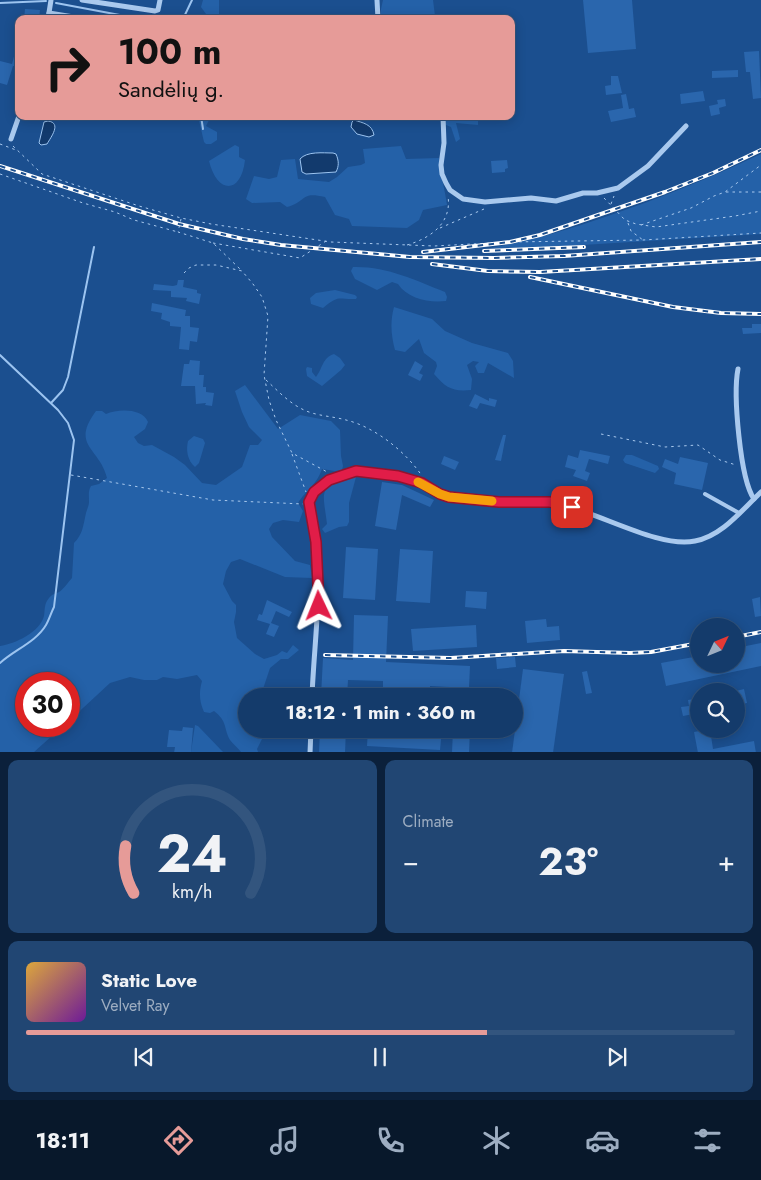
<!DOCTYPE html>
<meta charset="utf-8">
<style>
:root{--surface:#143b6b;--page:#214673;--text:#f1f3f6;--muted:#9dadc1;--line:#33557e;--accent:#e69b98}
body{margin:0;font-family:Jost,sans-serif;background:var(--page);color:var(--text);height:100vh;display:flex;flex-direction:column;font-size:19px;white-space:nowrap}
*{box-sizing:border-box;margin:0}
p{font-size:16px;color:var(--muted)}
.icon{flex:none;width:28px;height:28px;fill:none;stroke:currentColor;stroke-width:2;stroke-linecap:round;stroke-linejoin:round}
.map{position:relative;height:752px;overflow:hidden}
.drawer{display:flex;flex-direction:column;gap:8px;padding:8px;background:#0b203b;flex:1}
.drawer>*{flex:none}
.banner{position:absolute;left:15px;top:15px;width:500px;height:105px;border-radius:10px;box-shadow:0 2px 12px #0003,0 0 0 1px var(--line);background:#e69b98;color:#111;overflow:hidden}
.needle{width:32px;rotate:47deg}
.controls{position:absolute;left:690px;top:618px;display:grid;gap:10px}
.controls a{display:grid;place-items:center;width:55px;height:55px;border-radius:50%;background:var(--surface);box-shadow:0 2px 12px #0003,0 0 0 1px var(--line);font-size:25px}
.speed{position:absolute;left:15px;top:672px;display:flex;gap:10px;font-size:25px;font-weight:700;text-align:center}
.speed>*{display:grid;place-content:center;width:65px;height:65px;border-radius:50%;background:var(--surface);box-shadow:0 2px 12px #0003,0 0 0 1px var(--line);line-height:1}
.speed .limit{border:8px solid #d22;background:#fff;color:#111}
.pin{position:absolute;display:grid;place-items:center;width:42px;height:42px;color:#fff;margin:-21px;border-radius:10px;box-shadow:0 2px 8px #0006}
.me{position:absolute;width:55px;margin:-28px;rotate:358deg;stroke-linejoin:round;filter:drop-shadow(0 0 4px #0008)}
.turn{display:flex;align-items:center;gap:18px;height:105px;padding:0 20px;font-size:22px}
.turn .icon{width:65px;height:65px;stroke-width:2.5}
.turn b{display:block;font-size:35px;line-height:42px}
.big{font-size:38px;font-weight:700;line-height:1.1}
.drawer .card{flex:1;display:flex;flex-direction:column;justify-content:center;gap:8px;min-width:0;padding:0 18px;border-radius:10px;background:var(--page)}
.drawer .dial{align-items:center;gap:0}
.dial svg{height:130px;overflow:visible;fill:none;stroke:var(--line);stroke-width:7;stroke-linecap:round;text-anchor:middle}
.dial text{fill:var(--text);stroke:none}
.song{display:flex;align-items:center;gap:15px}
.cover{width:60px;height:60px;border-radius:8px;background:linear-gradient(135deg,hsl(40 70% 55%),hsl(280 70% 35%))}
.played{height:5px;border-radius:2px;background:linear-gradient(90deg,var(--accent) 65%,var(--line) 65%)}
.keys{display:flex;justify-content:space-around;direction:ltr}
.heat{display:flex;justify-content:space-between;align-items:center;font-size:28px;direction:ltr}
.drawer .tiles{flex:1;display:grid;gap:8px;grid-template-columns:1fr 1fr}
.card:last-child{grid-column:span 2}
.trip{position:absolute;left:238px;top:688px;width:285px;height:50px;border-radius:25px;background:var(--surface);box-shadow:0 2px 12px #0003,0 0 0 1px var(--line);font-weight:700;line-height:50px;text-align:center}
.tabs{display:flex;height:80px;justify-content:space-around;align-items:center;background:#08182b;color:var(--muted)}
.tabs .icon{width:35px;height:35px}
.tabs .current{color:var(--accent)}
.tabs b{font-size:22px;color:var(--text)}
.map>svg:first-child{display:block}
</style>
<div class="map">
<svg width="761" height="753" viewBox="0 0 761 753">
<rect width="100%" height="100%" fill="#1b4f8f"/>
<g fill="#2461a8">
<polygon points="203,0 219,0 219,15 215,18 206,14 201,7"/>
<polygon points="383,0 433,0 435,16 437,19 381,19 381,9"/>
<polygon points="198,116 211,116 206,126 217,132 217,140 211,144 206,144 204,142"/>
<polygon points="441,116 478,119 478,125 456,123 460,139 456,142 451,127 441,123"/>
<path d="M235,145L239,147V157L245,160C241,195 217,194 209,161Z"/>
<path d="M401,146L406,159L439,158C440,174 445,189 447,205L423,210L419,220L407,228L352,226L349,219L335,215L325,197C300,191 308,201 287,207L280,202L252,203L246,199L254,176L269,179L277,177L281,160L295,159L298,179L329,182L337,177L348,167L361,165L365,163L363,149Z"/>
<path d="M761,154V234L550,247L490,248C530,241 567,230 605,217C658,199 710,178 761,154Z"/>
<path d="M353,267C386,266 415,280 445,292L447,297L446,301C429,303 408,299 398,284L392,282L377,290L355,279L351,271Z"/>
<path d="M335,290L355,295L357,297L356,299C338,300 340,294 323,308L311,304L310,298L316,293Z"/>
<path d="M394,307L432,319L445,331L472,343L508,353L513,361L514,378L488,363L484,373H478L475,366L479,362L473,361L467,365L472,379L471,390C453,392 446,388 434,374L437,366L436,362L424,353L419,339L405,352L395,350C391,335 390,322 394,307Z"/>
<path d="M334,354L340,358L345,365L341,370L322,386L307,376L306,369L307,367L312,368V372L316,377C323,368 322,358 334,354Z"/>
<path d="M245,385L278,429L300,415L331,421L340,430L341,456L343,466L342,470L335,471L322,469C316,486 307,489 298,503L303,511L299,522L283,520L273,523L269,529L272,537L295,561L310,565L312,578L285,577L240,559L231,562L226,571L223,584L232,601L236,605V612L234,622L237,638L255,654L264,659L277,655L282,651L287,653L293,645L299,650L288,659H281L270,668L263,689L274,693V696H246V729H267L257,749L258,752H241C238,748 233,744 230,740C223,727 228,722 214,711L210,713L204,712C199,701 199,692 202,681L197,675L177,679L163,677L157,680H144L130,677L110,683L69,721V684H26V726H63L34,752H0V646C15,644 40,632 44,616C45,609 44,604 49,598C52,594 55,594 59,592C64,589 68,582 72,578L74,543C83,534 83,526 86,513C87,509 89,506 89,502C89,496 88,491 91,486L99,484L107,478C100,448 70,446 96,411H102L106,414C118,409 142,408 148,422L145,429L134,437L138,443L144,446L152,445L174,457L185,465L202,483L216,485L242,467L250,445H258L262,440L249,427L242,412L235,391Z"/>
<path d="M194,436L203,439L205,443L199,463L195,467C187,460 186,450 188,441Z"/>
<polygon points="626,455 632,455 658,466 659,469 655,473 625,463 623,460"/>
<path d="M352,476L356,477L349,503V522L347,526L339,527L325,533L322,529L327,524C323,491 317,487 352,476Z"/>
<polygon points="195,725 198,726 223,752 191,752"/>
</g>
<g fill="#123a6d" stroke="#9cc4f0">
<path d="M354,120C363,123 372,124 374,135L369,137L357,134L351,127L352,122Z"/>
<path d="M48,121C62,123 51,137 47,144L41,145L39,143L44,122Z"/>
<path d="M333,153L336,154C339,161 339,166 336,172L306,174L302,172L300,159C307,151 323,153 333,153Z"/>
</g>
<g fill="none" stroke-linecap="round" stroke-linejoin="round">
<g stroke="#9cc4f0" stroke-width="2">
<polyline points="0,3 46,1"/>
<polyline points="56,3 141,19"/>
<polyline points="183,19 192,0"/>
<polyline points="201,116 203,129"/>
<path d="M0,355L58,410L68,423L74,440L54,607C51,613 49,620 46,625C36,642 14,650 0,663"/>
<polyline points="51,403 63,390 68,377 94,247"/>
</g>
</g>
<g fill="#2a66ad">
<polygon points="583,0 632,0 636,49 588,53"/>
<polygon points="25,9 40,10 39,19 24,19"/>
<polygon points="17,45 19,46 19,67 13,66 7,85 0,83 0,61 12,64"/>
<polygon points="759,51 761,98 753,99 750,72 746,72 744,52"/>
<polygon points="738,70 738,77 712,78 712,71"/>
<polygon points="611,76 618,76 622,93 606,95 605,86 611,85"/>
<polygon points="703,91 705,101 681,104 680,94"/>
<polygon points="626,94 629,109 634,108 636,117 611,122 608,111 623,108 621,95"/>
<polygon points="725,99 726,106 719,108 720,114 711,116 709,106 718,104 717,100"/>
<polygon points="507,160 508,168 505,169 505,172 492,173 491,161"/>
<polygon points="178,280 184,280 183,287 197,290 197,293 201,294 199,304 186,301 187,298 171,297 171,291 153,290 154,284 173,286 177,285"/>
<polygon points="152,303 186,310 185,316 190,316 190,327 199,328 197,342 190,341 189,350 179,349 181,327 170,326 170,322 161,319 162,313 151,311"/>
<polygon points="752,324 761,324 761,333 743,334 742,328 752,328"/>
<polygon points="190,360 200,361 199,375 204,375 203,387 206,387 206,392 214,393 212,406 205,405 206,403 196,404 195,386 181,386 184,364 189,364"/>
<polygon points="415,361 423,366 419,373 423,375 420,381 408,375"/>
<polygon points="475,394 489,401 489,398 497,400 495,407 480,403 477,409 469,406"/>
<polygon points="503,435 506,435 501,461 495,460"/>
<polygon points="580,450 610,456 608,464 589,459 585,471 590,473 587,481 573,476 576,470 565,467 568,455 578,458"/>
<polygon points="444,456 459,462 455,470 441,464"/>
<polygon points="680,457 708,463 702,490 674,484 676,473 662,467 665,459 678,464"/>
<polygon points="382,482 402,485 434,500 430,507 402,495 396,530 375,526"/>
<polygon points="346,547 378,549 375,600 343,598"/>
<polygon points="400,549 433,551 430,603 396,601"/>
<polygon points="466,591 487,592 486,609 465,607"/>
<polygon points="760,597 761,616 755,617 752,599"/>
<polygon points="267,600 292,612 289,617 276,611 271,623 279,626 274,637 266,634 270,624 257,620 259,614 262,615"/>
<polygon points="354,615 388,616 386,662 470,666 469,688 430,686 430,690 383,687 383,681 348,680 347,696 321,696 323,658 353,660"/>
<polygon points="546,619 547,627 559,626 560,640 527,643 525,621"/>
<polygon points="476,625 477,647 413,651 411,629"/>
<polygon points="761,643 761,666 666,686 661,663 699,656 699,664 736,664 736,648"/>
<polygon points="515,657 516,667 497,669 496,658"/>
<polygon points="523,669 564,674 553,753 512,753"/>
<polygon points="587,671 592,693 586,694 582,672"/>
<polygon points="744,689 747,703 736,705 736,691"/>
<polygon points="699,698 699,713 683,716 681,707 689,706 688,700"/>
<polygon points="183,727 193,728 191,753 174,753 175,747 167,747 169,730 182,731"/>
<polygon points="320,729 346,729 345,753 319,753"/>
<polygon points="368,729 442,729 440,750 367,746"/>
<polygon points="453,729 470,729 469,753 452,753"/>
<polygon points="710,729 713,749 754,741 756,753 698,753 694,732"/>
</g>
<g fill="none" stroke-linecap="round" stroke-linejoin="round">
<g stroke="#a9c9ee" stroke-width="1" stroke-dasharray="2.5 4" stroke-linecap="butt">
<polyline points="0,144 16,150"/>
<polyline points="13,146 42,174 139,206 181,218 211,224 331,242 434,246 510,242 643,240 761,233"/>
<polyline points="0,174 83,203 115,212 134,220 178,232"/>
<polyline points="726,192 761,192"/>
<polyline points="604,198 625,220 636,224 656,227 735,216 761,211"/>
<polyline points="611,204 614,196"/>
<polyline points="181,219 178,232 213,243 240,269"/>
<polyline points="628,223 631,231 643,240"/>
<polyline points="641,225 691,208 714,196 725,192 761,165"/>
<polyline points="440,228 484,209"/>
<polyline points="213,243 300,258 326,241"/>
<path d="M407,245C431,238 452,223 448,196"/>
<polyline points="184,273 189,268 196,265 216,265 242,271 253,284 262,297 268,316 264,375 269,400 276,420 292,453 329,473"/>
<path d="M266,380C277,390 288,402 302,409C315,416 332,416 346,420C375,427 406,452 422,476"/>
<polyline points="601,434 665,447 698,445 720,460 736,465"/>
<polyline points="292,454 306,492"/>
<polyline points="71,475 213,500 303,504"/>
</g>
<polyline stroke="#a9c9ee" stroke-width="4" points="705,494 739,513"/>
<g stroke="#a9c9ee" stroke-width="5">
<polyline points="82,0 155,11 158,10 160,0"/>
<polyline points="377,0 378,19"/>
<polyline points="49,13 86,19"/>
<polyline points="48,19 51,0"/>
<polyline points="443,116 444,143 441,165 442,174 446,183 450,190 463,199 485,202 531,198 556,201 583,193 597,193 618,188 648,166 686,126"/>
<polyline points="11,139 19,116"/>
<path d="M738,369C733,394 740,479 754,499"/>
<path d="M312,696C314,647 321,599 317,549C316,537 306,506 311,497C317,484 342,473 355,471C368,470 410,478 422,483C431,488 438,495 449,497C472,502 497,502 520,502C531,502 544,501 554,503C595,510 658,549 695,541C722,536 742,510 761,492"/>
<polyline points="310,753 311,729"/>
</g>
<defs>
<g id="rail">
<polyline points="0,166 179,224 243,239 281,245 410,257 494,258 564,256 761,242"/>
<polyline points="484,251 584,247"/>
<polyline points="423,252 510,242 540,235 665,192 713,173 761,150"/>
<polyline points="432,264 488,271 540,272 761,259"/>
<polyline points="530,277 673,307 721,313 761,314"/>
<polyline points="736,637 761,632"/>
<polyline points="325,655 451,658 564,651 630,653 651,652 699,643"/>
</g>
</defs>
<use href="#rail" stroke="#fff" stroke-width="4"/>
<use href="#rail" stroke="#1b4f8f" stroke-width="2" stroke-dasharray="5.5" stroke-linecap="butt"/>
</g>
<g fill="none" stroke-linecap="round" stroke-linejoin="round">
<defs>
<polyline id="route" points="319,606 316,542 309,502 314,492 329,480 356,471 398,476 422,483 440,494 449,497 499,502 550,502 572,507"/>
</defs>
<use href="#route" stroke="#92132f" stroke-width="12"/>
<use href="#route" stroke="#e11d48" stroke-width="9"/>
<polyline stroke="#f59e0b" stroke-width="9" points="418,482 440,494 449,497 492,501"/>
</g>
</svg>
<div class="controls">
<a><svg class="needle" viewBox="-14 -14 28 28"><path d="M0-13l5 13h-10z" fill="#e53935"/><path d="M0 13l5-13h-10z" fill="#9dadc1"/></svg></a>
<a><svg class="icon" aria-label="search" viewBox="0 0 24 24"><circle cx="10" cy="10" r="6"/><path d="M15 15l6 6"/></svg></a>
</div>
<div class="speed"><div class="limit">30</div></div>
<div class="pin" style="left:572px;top:507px;background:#d93025"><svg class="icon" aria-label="arrive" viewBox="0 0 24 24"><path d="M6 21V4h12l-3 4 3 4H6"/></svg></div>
<svg class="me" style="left:319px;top:606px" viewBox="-20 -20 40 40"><path d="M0-17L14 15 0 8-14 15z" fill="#e11d48" stroke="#fff" stroke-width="4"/></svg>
<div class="trip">18:12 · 1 min · 360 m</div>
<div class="banner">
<div class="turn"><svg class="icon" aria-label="right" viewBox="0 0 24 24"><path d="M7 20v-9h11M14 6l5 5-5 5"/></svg><div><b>100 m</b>Sandėlių g.</div></div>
</div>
</div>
<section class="drawer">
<div class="tiles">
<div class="card dial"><svg viewBox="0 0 100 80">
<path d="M14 69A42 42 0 1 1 86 69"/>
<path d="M14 69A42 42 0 0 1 9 40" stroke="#e69b98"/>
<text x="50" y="56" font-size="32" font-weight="700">24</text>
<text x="50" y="72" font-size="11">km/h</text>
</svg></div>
<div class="card"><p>Climate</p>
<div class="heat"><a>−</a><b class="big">23°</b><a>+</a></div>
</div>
<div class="card">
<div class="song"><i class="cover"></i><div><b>Static Love</b><p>Velvet Ray</p></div></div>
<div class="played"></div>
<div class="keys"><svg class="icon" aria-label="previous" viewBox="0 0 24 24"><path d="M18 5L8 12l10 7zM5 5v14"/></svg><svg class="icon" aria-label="pause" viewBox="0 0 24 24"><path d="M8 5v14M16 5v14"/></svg><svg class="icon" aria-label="next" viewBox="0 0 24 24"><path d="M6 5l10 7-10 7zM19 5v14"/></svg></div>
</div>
</div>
</section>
<nav class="tabs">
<b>18:11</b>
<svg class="icon current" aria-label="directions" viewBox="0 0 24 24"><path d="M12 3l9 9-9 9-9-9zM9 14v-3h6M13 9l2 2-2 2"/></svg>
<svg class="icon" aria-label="music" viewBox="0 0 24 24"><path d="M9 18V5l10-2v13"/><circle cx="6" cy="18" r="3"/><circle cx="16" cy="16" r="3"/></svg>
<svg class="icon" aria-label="phone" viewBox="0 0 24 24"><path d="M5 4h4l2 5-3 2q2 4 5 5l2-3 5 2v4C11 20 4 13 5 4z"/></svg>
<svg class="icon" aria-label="climate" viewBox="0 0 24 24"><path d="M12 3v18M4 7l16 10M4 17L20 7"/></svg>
<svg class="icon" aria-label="car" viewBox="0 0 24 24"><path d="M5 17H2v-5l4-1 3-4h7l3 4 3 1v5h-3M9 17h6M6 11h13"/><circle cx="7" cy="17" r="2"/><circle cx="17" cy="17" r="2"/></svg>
<svg class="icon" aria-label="filters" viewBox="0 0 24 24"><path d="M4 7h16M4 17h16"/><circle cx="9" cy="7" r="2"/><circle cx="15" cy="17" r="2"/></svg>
</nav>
